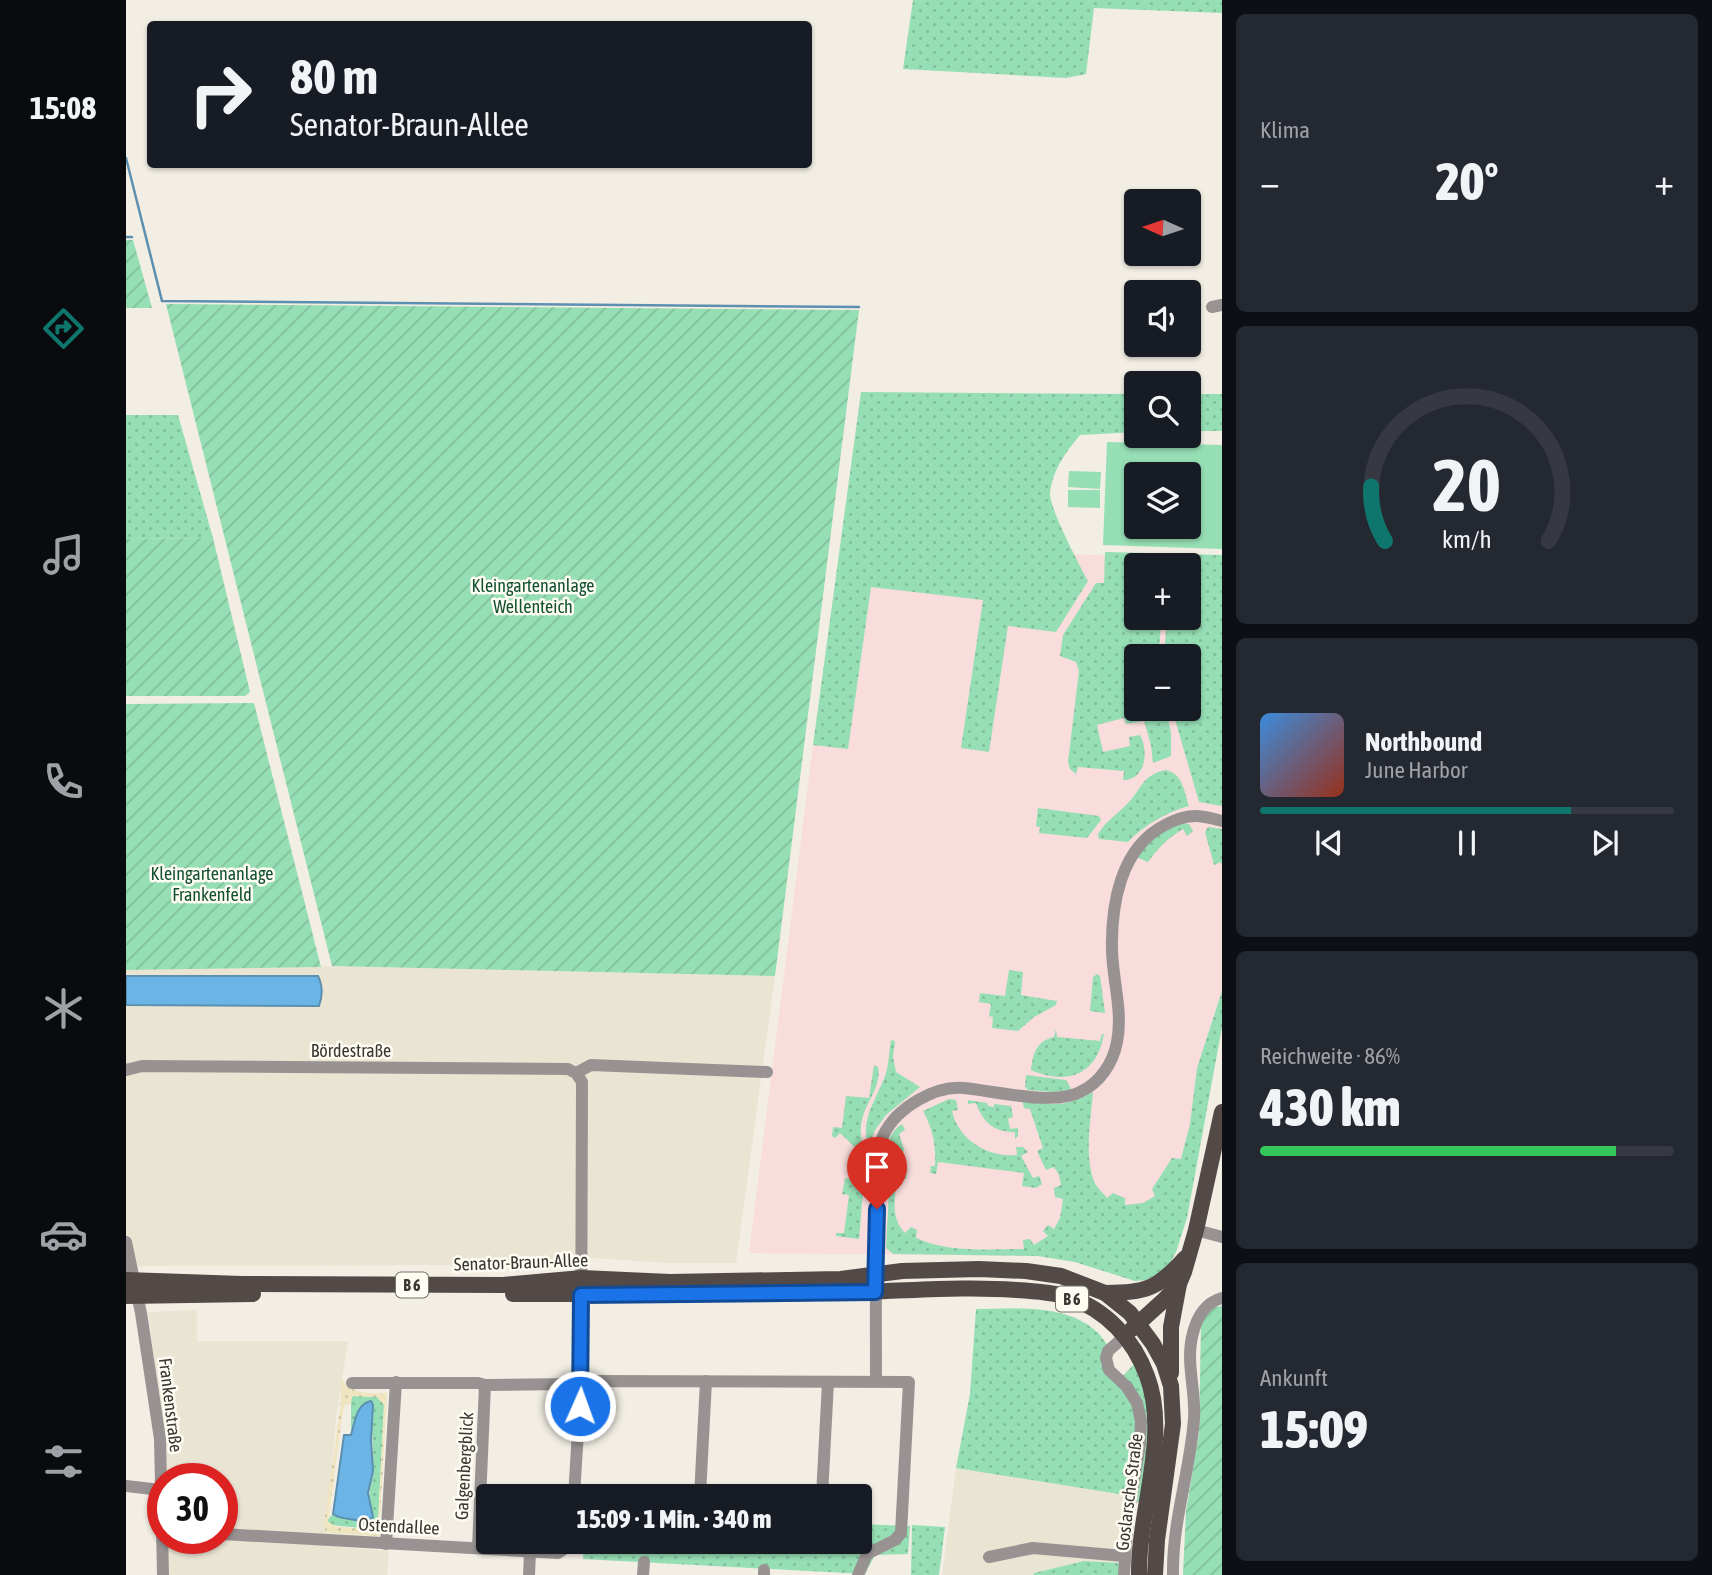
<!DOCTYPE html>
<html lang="de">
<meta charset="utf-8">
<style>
:root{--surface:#171b24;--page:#242831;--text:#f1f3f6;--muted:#9ea1a6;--line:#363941;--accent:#0f766e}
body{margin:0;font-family:"Asap Condensed",sans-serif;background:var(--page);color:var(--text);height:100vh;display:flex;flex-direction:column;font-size:26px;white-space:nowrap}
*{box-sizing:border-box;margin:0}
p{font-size:23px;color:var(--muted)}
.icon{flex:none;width:38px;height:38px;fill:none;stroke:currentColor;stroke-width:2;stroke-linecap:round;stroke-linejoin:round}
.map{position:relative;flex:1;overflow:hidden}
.side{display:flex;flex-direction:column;gap:14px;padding:14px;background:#0d0f14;width:490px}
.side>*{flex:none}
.hud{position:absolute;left:21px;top:21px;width:665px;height:147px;border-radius:7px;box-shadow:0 2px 5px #0004;background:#171b24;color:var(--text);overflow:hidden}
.needle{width:46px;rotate:273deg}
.buttons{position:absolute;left:998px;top:189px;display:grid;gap:14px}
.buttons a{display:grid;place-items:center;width:77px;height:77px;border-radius:7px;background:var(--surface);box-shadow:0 2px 5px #0004;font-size:35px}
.speed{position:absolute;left:21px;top:1463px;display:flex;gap:14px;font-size:35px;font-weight:700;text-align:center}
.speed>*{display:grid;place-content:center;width:91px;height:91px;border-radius:50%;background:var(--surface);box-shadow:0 2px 5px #0004;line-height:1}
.speed .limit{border:10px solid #d22;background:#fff;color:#111}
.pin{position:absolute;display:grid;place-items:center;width:60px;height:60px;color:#fff;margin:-72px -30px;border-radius:50% 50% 50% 0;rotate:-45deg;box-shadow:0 0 7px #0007}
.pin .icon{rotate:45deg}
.me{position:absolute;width:77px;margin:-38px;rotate:2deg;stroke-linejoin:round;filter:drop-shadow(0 0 5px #0008)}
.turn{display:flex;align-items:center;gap:24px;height:147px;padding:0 28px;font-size:32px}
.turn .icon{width:91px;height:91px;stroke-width:2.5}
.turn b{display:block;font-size:49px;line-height:60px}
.big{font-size:52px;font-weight:800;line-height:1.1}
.side .widget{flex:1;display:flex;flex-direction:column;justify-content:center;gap:10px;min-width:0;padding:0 24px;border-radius:10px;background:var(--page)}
.side .dial{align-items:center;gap:0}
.dial svg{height:182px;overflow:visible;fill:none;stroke:var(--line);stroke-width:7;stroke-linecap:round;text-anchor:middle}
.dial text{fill:var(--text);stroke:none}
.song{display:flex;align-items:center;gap:21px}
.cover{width:84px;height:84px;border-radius:10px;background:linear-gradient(135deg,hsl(210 70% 55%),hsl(10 70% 35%))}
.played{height:7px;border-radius:4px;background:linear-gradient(90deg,var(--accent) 75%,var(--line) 75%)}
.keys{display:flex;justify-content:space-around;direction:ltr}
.heat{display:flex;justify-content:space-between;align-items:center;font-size:38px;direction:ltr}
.charge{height:10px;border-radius:5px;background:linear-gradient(90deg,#34c759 86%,var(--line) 0)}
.trip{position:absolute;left:350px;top:1484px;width:396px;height:70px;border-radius:7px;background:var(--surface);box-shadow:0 2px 5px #0004;font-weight:800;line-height:70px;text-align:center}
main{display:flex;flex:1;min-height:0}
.tab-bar{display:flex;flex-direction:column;width:126px;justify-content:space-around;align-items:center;background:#090b0e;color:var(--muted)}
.tab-bar .icon{width:49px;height:49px}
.tab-bar .selected{color:var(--accent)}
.tab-bar b{font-size:32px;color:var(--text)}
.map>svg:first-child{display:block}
</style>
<main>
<nav class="tab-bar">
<b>15:08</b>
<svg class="icon selected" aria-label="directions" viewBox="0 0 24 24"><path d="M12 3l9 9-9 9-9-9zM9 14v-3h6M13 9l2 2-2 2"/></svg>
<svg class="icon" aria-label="music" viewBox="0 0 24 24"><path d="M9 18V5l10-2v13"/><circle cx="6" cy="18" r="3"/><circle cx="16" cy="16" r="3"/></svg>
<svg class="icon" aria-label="phone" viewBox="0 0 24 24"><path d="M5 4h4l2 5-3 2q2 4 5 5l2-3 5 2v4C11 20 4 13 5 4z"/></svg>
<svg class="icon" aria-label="climate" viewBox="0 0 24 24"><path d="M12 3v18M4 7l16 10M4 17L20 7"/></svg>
<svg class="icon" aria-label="car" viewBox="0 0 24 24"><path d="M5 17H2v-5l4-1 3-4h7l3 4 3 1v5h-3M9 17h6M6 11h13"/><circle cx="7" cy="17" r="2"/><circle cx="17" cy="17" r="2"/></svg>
<svg class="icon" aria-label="filters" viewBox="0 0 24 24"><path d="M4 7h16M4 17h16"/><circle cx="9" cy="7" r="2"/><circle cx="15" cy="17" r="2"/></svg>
</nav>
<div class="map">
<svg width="1096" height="1575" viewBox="0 0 1096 1575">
<defs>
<pattern id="grass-dots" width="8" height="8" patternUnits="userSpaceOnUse" patternTransform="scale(1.75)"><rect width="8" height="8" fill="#96deb4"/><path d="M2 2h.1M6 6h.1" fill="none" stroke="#82bf9b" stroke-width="1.8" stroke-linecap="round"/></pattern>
<pattern id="sand-dots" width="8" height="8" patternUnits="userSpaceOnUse" patternTransform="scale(1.75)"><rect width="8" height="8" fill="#efe5c0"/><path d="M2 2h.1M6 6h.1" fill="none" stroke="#cec5a5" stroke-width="1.8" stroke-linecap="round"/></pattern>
<pattern id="garden-furrows" width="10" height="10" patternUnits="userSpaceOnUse" patternTransform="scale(1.75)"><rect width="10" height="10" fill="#96deb4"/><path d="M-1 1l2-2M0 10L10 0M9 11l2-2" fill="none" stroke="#82bf9b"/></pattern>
</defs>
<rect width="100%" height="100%" fill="#f2eee4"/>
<g fill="#eae4d3">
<polygon points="207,966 649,976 610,1263 542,1263 467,1258 377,1265 0,1266 0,970"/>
<polygon points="71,1310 71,1341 222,1341 210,1418 199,1546 263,1551 261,1575 41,1575 39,1538 96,1538 96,1479 39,1479 37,1426 22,1312"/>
<polygon points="830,1468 999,1495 994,1563 958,1561 909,1573 908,1575 816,1575"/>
</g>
<path fill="#f8dddc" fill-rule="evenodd" d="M715,549L1096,558V1019L1050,1252L1021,1280L1009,1281L949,1262L912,1256L623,1253L687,745ZM1010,565H1062V618H1010ZM1010,656H1062V709H1010Z"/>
<g fill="url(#grass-dots)">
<polygon points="787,0 1096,0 1096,13 968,8 960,74 940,78 777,69"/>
<path d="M735,392L1010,394V432L954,435C940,452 927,469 924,492C922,506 954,566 962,581L930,632L882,626L863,752L835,748L857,600L745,587L722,749L687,745Z"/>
<rect x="1062" y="394" width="34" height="37"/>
<polygon points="0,415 52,415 87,538 0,539"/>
<path d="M979,552L1096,555V806L1073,802L1046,709H1062V656H1038L1041,618H1062V565H1050V563H1044V565H1010V618H1035L1033,656H1010V709H1040L1045,733V756L1027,763L1025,745L1018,721L1000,724L998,718L971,725L977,752L1004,746L1003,737L1014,735C1023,751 1020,780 997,780L998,771L952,767L950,774L944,769L942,762L953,671L950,662L934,656L937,635L970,583H978Z"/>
<path d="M1040,770C1057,774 1058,791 1063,806C1041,812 1018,825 1002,842L973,839L972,834C981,820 988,817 999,806C1016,791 1014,775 1040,770Z"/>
<polygon points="912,808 973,816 975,820 961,838 913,833 914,827 910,826"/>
<path d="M1055,823L1063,824L1067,831L1061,836L1057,829C1043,837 1031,849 1022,862L1010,857L1024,839Z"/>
<polygon points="1082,827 1096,829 1096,866 1095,862 1088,865 1079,832"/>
<polygon points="883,970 897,972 895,995 931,1001 930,1005 908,1017 892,1031 866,1028 867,1017 863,1016 865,1004 853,1002 854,993 879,996"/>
<polygon points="971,974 974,976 979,1013 964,1011 967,977"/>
<path d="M1096,991V1027L1061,1218L1050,1252L1041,1268L1021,1280L1009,1281L949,1262L912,1256L767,1254L760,1248L764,1172L781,1175L780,1179H771C769,1199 764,1217 779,1233L785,1227L791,1230L790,1238C824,1253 861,1249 898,1249L897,1240L904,1239L908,1245L922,1236L917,1231L922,1225L928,1229L934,1218L937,1199L929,1197L928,1188L935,1185L933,1175L928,1167L920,1170L911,1151L917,1148L904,1109L898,1108L896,1100C928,1105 937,1108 967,1092C965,1119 958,1154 968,1181C970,1187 977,1193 981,1198L987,1193L999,1198V1205L1017,1203L1029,1196L1026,1189L1046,1158L1055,1159L1064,1124L1071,1068Z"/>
<path d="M930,1029L931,1037L974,1041L976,1034H978C971,1075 941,1086 905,1070C907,1054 910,1041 928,1037Z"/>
<path d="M765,1040L769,1041L767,1057L770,1072L794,1087L760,1115L749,1130L743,1145C732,1120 754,1094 760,1073C763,1063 763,1051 765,1040Z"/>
<path d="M748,1065L752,1067C756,1085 740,1102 736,1120C732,1134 739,1149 738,1164H736L731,1159L735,1153L714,1133L709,1138L706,1136L707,1127L716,1128L720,1096L743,1098Z"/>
<polygon points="900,1075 940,1080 946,1090 926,1092 902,1090 899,1087"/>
<path d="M823,1099L830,1100L832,1110L826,1111C832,1140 863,1158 891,1155L890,1147H897L902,1152L895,1156L907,1178L913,1176L916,1184L910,1188L896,1186L898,1173L812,1162L810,1174L804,1173L805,1166H809C810,1145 807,1129 797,1111Z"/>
<path d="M842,1100L861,1103L862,1106L868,1107V1104L885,1106L887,1117L882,1119L884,1129L892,1128V1136L889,1139V1132C867,1132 857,1122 850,1103L842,1104Z"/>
<path d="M776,1124L779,1130L773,1134L778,1149L774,1167L782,1169L781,1172L763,1167C761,1150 760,1134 776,1124Z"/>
<polygon points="719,1178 738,1180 733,1239 710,1236 710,1233 718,1233 723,1195 716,1194"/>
<path d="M850,1309C890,1309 940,1303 971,1332C975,1335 978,1341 982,1345L975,1354V1365C986,1378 1000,1390 1006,1406C1016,1429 1004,1470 999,1495L830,1468L844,1394Z"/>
<polygon points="1008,1364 1020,1397 1024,1428 1014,1502 1010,1501 1019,1442 996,1377"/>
<path d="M227,1396L251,1397L258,1405L252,1522L246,1529L204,1525L201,1520L207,1514L236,1521L247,1517C239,1495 247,1484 247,1463C248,1447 245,1433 246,1418L231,1413L225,1436V1399Z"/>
<polygon points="733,1524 784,1526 782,1554 749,1555 739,1574 457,1559 458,1542 733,1542"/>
<polygon points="786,1525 819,1527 813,1575 785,1575"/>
<polygon points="958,1561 994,1563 995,1575 908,1575 908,1573"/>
</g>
<path fill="url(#sand-dots)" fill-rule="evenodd" d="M215,1378C225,1395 244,1393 261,1393L253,1536L201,1533L198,1526L215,1400ZM226,1396L251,1397L258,1405L252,1522L246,1529L212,1527L202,1522L217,1411L219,1405L225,1404Z"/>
<g fill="url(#garden-furrows)">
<polygon points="0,240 7,240 26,308 0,308"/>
<polygon points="40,304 733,310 649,976 206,966"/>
<polygon points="87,538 124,692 119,696 0,696 0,539"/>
<polygon points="128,703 195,967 0,970 0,704"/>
<polygon points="1096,1306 1096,1575 1057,1575 1060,1511 1073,1434 1075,1324 1085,1308"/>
</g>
<g fill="#96deb4" fill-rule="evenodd">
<path d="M981,442L1096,445V549L977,545ZM1010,474H1062V527H1010Z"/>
<polygon points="943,471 975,472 974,489 942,487"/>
<polygon points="942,490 974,490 974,508 942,507"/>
</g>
<g fill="#6bb5e6" stroke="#5c8fb0" stroke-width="2">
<path d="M0,976H192C197,986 197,995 193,1006L0,1005Z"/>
<path d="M245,1401L247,1405L245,1439L247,1471L242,1493L247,1517L239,1523C228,1517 216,1521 207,1514L218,1435H225C229,1422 230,1404 245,1401Z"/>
</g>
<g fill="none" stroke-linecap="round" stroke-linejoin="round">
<g stroke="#5c8fb0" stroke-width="2.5">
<polyline points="0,158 36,301 733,307"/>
<polyline points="0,237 6,237"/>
</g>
<g stroke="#989392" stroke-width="12">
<polyline points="1086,307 1096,305"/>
<polyline points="0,1070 16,1066 442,1069 450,1073 456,1082 455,1383 448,1496"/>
<polyline points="450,1073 465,1065 641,1072"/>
<polyline points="1070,1230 1096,1237"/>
<polyline points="0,1242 15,1313 34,1439 37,1575"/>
<path d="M750,1381C750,1316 749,1252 752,1188C753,1171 751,1150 758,1134C771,1108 809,1085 838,1088C869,1091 928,1106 954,1092C974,1083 987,1063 991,1042C997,1012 987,982 986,951C985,905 994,848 1039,825C1048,820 1059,816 1070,816C1078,816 1088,819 1096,821"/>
<polyline points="226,1383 352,1383 359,1385 442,1384 468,1381 783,1382 775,1533 769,1540 741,1554 732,1575"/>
<polyline points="0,1486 35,1490"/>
<polyline points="574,1496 580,1381"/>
<polyline points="696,1496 702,1382"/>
<polyline points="96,1534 432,1553 441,1547 443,1542"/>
<polyline points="260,1544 270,1382"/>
<polyline points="352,1548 359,1385"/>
<polyline points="863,1557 907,1548 998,1556"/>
<polyline points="403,1575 404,1552"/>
<polyline points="517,1575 518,1562"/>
<polyline points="638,1575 638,1570"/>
<polyline points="998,1575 1002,1517 1014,1444 1015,1421 1011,1403 1001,1387 983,1370 980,1358 982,1351 999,1336"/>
<path d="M1047,1575C1046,1522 1064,1472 1068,1419C1070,1390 1059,1361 1067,1333C1071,1317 1080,1302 1096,1298"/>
</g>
<g stroke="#534a47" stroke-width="16">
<polyline points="0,1280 116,1284 377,1285 456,1278 544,1282 715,1279 776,1271 853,1269 900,1271 935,1276 979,1293 1004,1313 1027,1344 1038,1364 1045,1386 1047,1424 1031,1540 1029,1575"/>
<path d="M979,1293C1021,1292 1030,1290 1059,1258"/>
<path d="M387,1294C502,1294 617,1295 731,1292C784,1291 836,1286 890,1290C907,1291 925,1292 942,1297C980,1309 1008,1340 1021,1376C1044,1436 1012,1511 1013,1575"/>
<polyline points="0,1296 127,1294"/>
<polyline points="1006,1329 1038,1300 1053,1284 1058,1272 1070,1230 1096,1112"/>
<polyline points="1045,1373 1045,1327 1053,1284"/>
</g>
</g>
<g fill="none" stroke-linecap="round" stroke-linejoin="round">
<defs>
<polyline id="route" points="454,1406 455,1295 749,1292 751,1209"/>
</defs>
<use href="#route" stroke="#114b97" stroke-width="18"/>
<use href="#route" stroke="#1a73e8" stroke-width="12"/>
</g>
<g text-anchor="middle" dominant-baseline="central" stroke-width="5" stroke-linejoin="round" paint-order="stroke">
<g fill="#fffcf3" stroke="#74726d" stroke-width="2">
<rect x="270" y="1272.5" width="32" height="25" rx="5"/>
<rect x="930" y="1286.5" width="32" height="25" rx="5"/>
</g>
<g font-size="16" font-weight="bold" fill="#383733">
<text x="286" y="1285">B 6</text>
<text x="946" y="1299">B 6</text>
</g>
<g font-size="18" fill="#125033" stroke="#fffcf3">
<text x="407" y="585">Kleingartenanlage<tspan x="407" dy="21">Wellenteich</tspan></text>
<text x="86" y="873">Kleingartenanlage<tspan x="86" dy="21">Frankenfeld</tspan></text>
</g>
<g font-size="18" fill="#383733" stroke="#fffcf3">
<text x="225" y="1050">Bördestraße</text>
<text transform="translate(395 1262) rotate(-2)">Senator-Braun-Allee</text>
<text transform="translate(45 1405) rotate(83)">Frankenstraße</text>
<text transform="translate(338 1466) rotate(-87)">Galgenbergblick</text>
<text transform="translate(1003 1492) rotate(-83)">Goslarsche Straße</text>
<text transform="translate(273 1526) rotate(3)">Ostendallee</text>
</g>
</g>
</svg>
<div class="buttons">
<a><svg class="needle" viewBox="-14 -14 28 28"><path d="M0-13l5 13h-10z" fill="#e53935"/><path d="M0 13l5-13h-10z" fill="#9ea1a6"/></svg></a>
<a><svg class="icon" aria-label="sound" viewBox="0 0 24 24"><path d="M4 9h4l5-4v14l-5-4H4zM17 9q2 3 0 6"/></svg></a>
<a><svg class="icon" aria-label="search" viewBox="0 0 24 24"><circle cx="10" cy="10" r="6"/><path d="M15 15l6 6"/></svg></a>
<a><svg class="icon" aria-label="layers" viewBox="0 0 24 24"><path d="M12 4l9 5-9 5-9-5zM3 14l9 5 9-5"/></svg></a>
<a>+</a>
<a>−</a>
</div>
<div class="speed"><div class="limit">30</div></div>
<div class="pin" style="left:751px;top:1209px;background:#d93025"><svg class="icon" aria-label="arrive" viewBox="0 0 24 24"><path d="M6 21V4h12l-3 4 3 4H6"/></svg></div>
<svg class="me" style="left:454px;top:1406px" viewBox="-20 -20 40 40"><circle r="17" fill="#1a73e8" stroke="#fff" stroke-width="3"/><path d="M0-11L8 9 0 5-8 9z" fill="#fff"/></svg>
<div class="trip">15:09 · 1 Min. · 340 m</div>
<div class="hud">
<div class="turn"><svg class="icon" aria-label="right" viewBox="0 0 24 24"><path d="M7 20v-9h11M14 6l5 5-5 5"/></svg><div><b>80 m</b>Senator-Braun-Allee</div></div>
</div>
</div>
<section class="side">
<div class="widget"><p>Klima</p>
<div class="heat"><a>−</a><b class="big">20°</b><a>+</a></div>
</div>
<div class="widget dial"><svg viewBox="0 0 100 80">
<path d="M14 69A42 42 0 1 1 86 69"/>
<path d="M14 69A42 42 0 0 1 8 45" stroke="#0f766e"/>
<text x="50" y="56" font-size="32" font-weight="700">20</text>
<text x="50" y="72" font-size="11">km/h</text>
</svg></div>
<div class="widget">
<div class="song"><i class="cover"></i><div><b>Northbound</b><p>June Harbor</p></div></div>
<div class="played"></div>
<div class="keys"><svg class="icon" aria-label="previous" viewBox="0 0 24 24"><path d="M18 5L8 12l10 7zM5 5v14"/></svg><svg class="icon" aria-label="pause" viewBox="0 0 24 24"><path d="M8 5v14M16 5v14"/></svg><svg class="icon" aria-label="next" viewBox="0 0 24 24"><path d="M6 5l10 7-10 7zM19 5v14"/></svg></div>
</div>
<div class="widget"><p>Reichweite · 86%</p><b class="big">430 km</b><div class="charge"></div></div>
<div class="widget"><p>Ankunft</p><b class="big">15:09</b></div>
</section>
</main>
